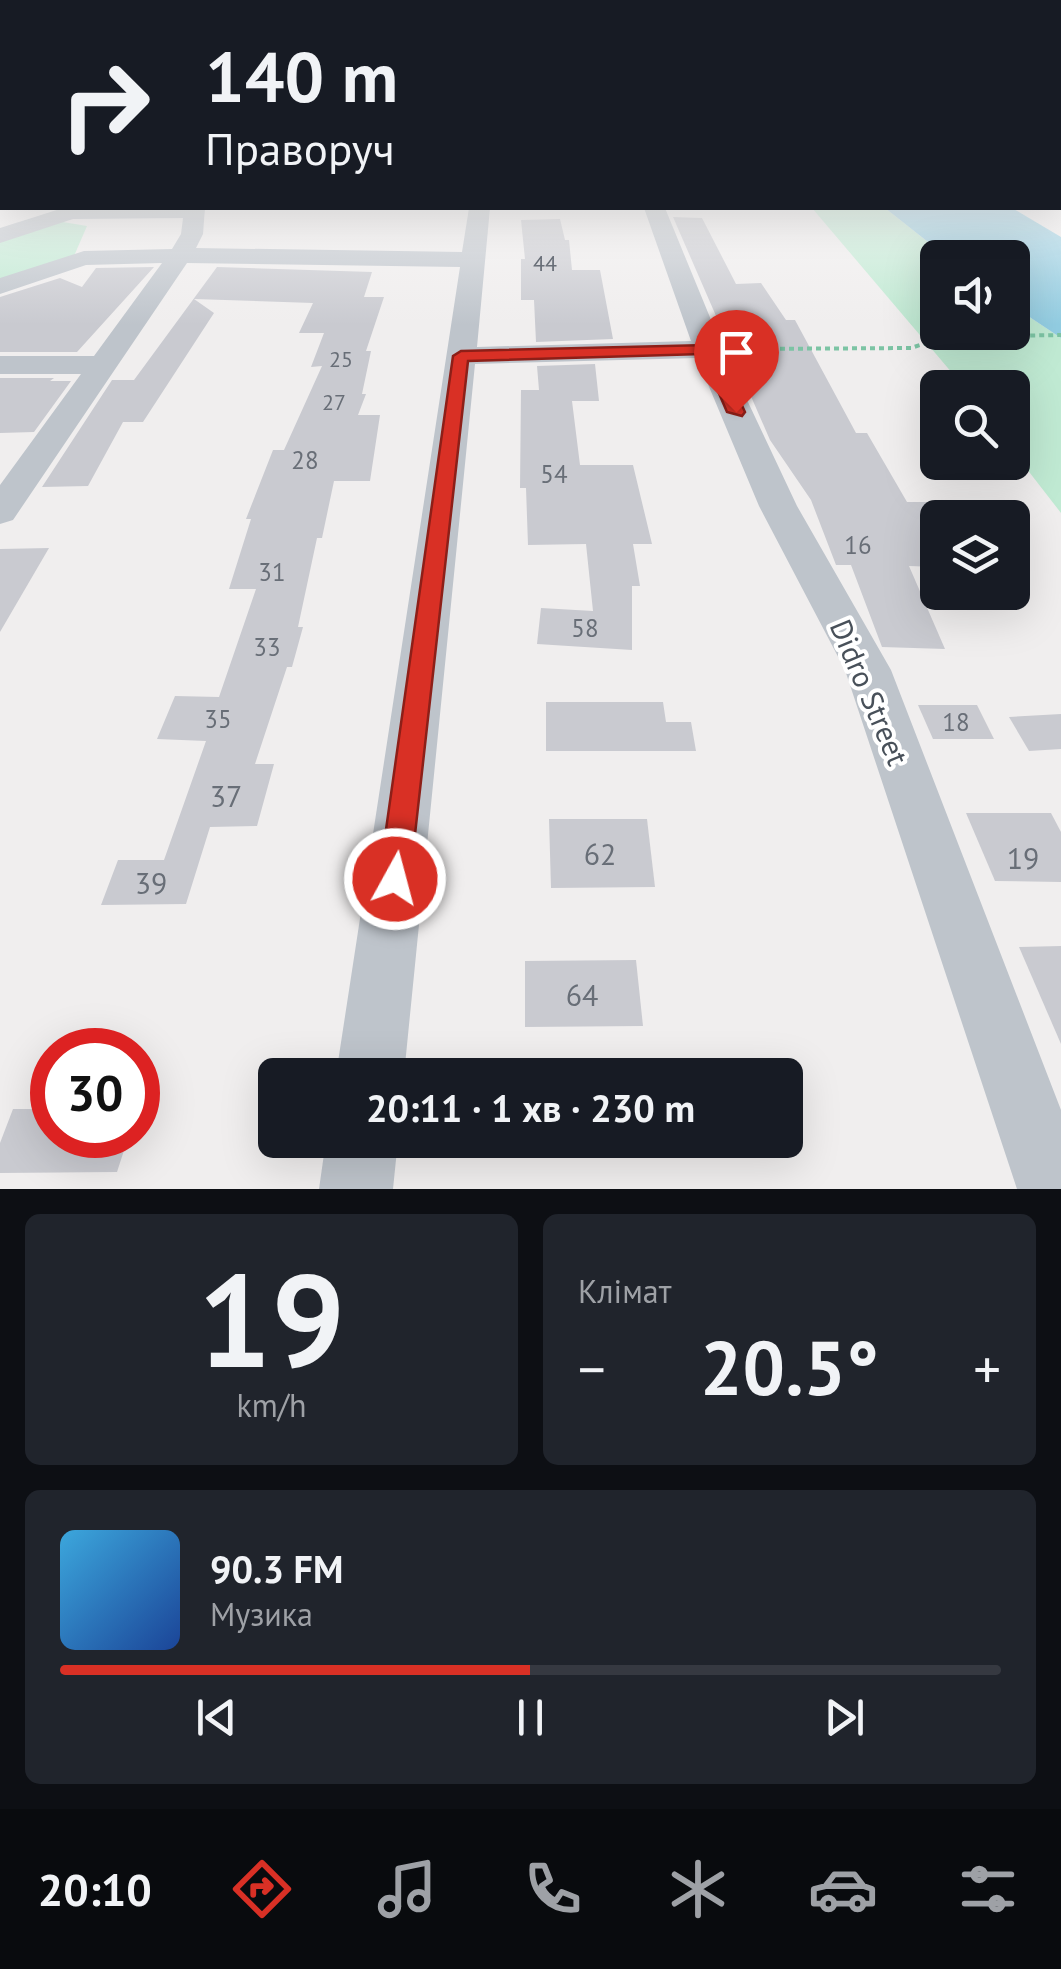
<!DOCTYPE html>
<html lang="uk">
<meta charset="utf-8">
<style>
:root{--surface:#171b24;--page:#20242c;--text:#f1f3f6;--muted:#9ea1a6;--line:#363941;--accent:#d93025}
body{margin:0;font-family:"PT Sans",sans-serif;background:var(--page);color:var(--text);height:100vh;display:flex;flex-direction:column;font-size:38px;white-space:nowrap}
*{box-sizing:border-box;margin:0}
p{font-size:32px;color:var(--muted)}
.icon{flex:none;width:55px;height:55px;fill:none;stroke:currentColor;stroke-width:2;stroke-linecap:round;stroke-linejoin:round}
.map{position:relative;height:1189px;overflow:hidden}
.side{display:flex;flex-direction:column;gap:25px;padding:25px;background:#0d0f14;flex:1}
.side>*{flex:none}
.guide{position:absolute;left:0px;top:0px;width:1062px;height:210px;box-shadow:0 10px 40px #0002;background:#171b24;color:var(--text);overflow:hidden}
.fabs{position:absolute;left:920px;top:240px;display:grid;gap:20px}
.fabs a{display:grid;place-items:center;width:110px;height:110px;border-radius:15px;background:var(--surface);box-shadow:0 10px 40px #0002;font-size:50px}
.speed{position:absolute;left:30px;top:1028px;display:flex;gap:20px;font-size:50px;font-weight:700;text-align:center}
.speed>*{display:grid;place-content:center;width:130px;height:130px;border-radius:50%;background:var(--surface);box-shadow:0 10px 40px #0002;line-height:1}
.speed .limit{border:15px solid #d22;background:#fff;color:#111}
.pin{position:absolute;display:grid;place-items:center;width:85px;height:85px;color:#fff;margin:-102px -42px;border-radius:50% 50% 50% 0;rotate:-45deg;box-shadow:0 0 10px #0007}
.pin .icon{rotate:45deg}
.me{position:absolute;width:110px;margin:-55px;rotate:7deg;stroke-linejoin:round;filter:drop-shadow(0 0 8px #0008)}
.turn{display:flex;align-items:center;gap:35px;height:210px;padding:0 40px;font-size:45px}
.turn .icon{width:130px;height:130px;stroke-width:2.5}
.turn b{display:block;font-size:70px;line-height:85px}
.big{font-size:75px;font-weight:800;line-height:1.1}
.side .card{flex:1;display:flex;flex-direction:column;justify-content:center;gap:15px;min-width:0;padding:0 35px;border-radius:15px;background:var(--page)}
.side .dial{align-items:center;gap:0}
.dial b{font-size:130px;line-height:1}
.song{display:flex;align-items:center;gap:30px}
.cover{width:120px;height:120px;border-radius:15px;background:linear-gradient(135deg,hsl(200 70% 55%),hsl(220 70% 35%))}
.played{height:10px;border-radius:5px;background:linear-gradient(90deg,var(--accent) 50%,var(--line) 50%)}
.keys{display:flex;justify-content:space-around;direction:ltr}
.heat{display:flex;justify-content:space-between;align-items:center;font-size:55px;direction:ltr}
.side .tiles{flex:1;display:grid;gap:25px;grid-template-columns:1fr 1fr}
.card:last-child{grid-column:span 2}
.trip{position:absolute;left:258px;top:1058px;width:545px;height:100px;border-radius:15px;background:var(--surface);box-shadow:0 10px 40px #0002;font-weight:800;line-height:100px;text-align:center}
.menu{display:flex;height:160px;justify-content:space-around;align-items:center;background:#090b0e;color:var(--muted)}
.menu .icon{width:70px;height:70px}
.menu .current{color:var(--accent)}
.menu b{font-size:45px;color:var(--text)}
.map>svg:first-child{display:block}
</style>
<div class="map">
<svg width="1061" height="1189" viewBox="0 0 1061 1189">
<rect width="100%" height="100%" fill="#f0eeee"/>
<g fill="#c0ead3">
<polygon points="812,208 885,208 947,257 938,258 938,332 1012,332 1013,306 1061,338 1061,513 1013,451 1012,388 964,387"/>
<polygon points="57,221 87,226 74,256 0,282 0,240"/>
</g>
<polygon fill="#92cde2" points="885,208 1012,208 1061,237 1061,338 1013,306 1012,258 947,257"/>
<g fill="#c9cad0">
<polygon points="673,217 702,218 736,284 761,283 786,320 795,320 856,433 867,433 907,502 938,502 938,567 909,566 945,649 882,647 851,565 836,565 811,500 770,440"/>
<polygon points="560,219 565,240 569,240 572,270 600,270 613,339 536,342 534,300 521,300 521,259 525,259 521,220"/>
<polygon points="154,267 77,352 0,352 0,297 60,278 82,287 96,268"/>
<polygon points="217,267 372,272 364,297 384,297 366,351 371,351 362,394 366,394 358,415 380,415 370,481 334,481 322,538 317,538 298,627 303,627 292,667 287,667 255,764 274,764 257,826 210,827 186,904 101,905 118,860 164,860 206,741 157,739 175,696 219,697 256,589 229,589 251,519 246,519 273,450 284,450 322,366 311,367 324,333 299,333 313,303 194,299 214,313 143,422 123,422 88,486 42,487 112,380 134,380"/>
<polygon points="595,364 599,401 572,401 580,465 633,465 652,544 633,544 640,586 632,586 632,650 537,644 541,608 593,611 586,544 528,545 526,488 520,488 521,390 539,390 537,366"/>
<polygon points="0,378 54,378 50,381 71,381 34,432 0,433"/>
<polygon points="49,548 0,632 0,549"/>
<polygon points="546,702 663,702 666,722 691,722 696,751 546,751"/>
<polygon points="918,705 977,705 994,739 933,739"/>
<polygon points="1061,714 1061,749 1029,751 1009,717"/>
<polygon points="966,813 1051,813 1061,832 1061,882 995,881"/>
<polygon points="549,819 647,819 655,887 551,888"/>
<polygon points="1061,946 1061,1044 1019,947"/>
<polygon points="636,960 643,1026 525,1027 525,961"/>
<polygon points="13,1109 52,1109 52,1135 129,1135 117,1172 0,1173 0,1143"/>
</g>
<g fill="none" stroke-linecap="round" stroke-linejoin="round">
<polyline stroke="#7cc4a4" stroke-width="4" stroke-dasharray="5 4" stroke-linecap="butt" points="744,349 911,348 944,337 1061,335"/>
<g fill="#bec4cb" fill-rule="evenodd">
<rect x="0" y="179" width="2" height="12"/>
<polygon points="63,208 205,208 203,234 196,248 462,252 469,208 490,208 477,347 691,341 644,208 665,208 723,349 797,506 891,670 1061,1110 1061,1189 1017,1189 845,670 759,506 697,358 475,364 404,1075 336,1075 460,267 187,263 13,520 0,524 0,485 81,374 0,374 0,356 94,356 162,263 86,265 0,294 0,278 84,251 172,249 181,234 183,218 73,219 0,243 0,228"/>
<polygon points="326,1140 398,1140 393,1189 319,1189"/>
</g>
</g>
<linearGradient id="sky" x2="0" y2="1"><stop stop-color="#85bee6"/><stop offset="0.49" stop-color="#f8f7f7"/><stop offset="1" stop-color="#f8f7f7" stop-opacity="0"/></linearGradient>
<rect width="1061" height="325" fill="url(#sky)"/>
<polygon fill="#d93025" stroke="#8d1f18" stroke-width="2.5" points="708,345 716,349 745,412 742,416 727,412 702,354 468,361 410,879 406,889 395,893 384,889 379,879 453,356 461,351"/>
<g text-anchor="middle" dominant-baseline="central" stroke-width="8" stroke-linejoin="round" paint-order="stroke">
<g font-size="22" fill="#686e77">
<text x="545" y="263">44</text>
<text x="341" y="359">25</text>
<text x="334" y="402">27</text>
</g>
<g font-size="25" fill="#686e77">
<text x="305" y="460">28</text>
<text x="554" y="474">54</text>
<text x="858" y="545">16</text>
<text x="272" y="572">31</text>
<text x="585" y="628">58</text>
<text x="267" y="647">33</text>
<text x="218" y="719">35</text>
<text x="956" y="722">18</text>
</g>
<g font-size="30" fill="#485059" stroke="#fff">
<text transform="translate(870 692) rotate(67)">Didro Street</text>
</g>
<g font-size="30" fill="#686e77">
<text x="226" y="795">37</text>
<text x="600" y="853">62</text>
<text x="1023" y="857">19</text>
<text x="151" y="882">39</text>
<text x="582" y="994">64</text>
</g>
</g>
</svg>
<div class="fabs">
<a><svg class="icon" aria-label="sound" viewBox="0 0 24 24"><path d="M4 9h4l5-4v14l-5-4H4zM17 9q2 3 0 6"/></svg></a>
<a><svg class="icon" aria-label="search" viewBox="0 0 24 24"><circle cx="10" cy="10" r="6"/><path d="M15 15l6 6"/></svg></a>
<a><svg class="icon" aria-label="layers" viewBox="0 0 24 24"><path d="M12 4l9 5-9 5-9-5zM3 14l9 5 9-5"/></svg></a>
</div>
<div class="speed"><div class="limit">30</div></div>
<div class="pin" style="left:736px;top:412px;background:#d93025"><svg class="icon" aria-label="arrive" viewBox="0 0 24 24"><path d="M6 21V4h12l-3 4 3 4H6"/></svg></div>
<svg class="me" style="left:395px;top:879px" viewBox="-20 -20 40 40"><circle r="17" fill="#d93025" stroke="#fff" stroke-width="3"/><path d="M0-11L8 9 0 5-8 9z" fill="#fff"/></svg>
<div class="trip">20:11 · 1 хв · 230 m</div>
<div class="guide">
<div class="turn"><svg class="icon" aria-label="right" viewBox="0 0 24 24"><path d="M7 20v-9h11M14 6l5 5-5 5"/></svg><div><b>140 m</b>Праворуч</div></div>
</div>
</div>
<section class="side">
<div class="tiles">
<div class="card dial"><b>19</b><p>km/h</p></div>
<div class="card"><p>Клімат</p>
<div class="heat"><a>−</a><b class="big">20.5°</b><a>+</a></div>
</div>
<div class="card">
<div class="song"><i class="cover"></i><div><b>90.3 FM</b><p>Музика</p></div></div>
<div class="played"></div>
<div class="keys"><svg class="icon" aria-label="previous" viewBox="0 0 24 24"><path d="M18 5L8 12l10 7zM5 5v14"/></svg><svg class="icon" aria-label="pause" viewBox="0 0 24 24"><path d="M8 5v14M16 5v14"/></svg><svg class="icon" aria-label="next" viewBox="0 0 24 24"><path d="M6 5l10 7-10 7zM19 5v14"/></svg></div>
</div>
</div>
</section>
<nav class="menu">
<b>20:10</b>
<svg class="icon current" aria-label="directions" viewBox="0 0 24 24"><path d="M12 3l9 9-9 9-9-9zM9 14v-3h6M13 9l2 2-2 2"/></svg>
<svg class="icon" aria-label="music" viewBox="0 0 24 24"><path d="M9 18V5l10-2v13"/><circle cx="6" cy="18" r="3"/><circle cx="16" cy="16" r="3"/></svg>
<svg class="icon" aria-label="phone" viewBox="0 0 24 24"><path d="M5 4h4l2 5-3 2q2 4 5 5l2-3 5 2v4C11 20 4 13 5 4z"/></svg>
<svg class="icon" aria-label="climate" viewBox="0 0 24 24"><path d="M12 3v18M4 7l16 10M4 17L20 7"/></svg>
<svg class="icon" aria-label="car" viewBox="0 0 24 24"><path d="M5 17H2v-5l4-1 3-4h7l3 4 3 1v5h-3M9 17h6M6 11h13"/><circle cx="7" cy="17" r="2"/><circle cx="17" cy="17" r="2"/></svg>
<svg class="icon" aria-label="filters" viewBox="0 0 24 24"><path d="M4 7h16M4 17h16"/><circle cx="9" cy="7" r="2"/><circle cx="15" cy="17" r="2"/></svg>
</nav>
